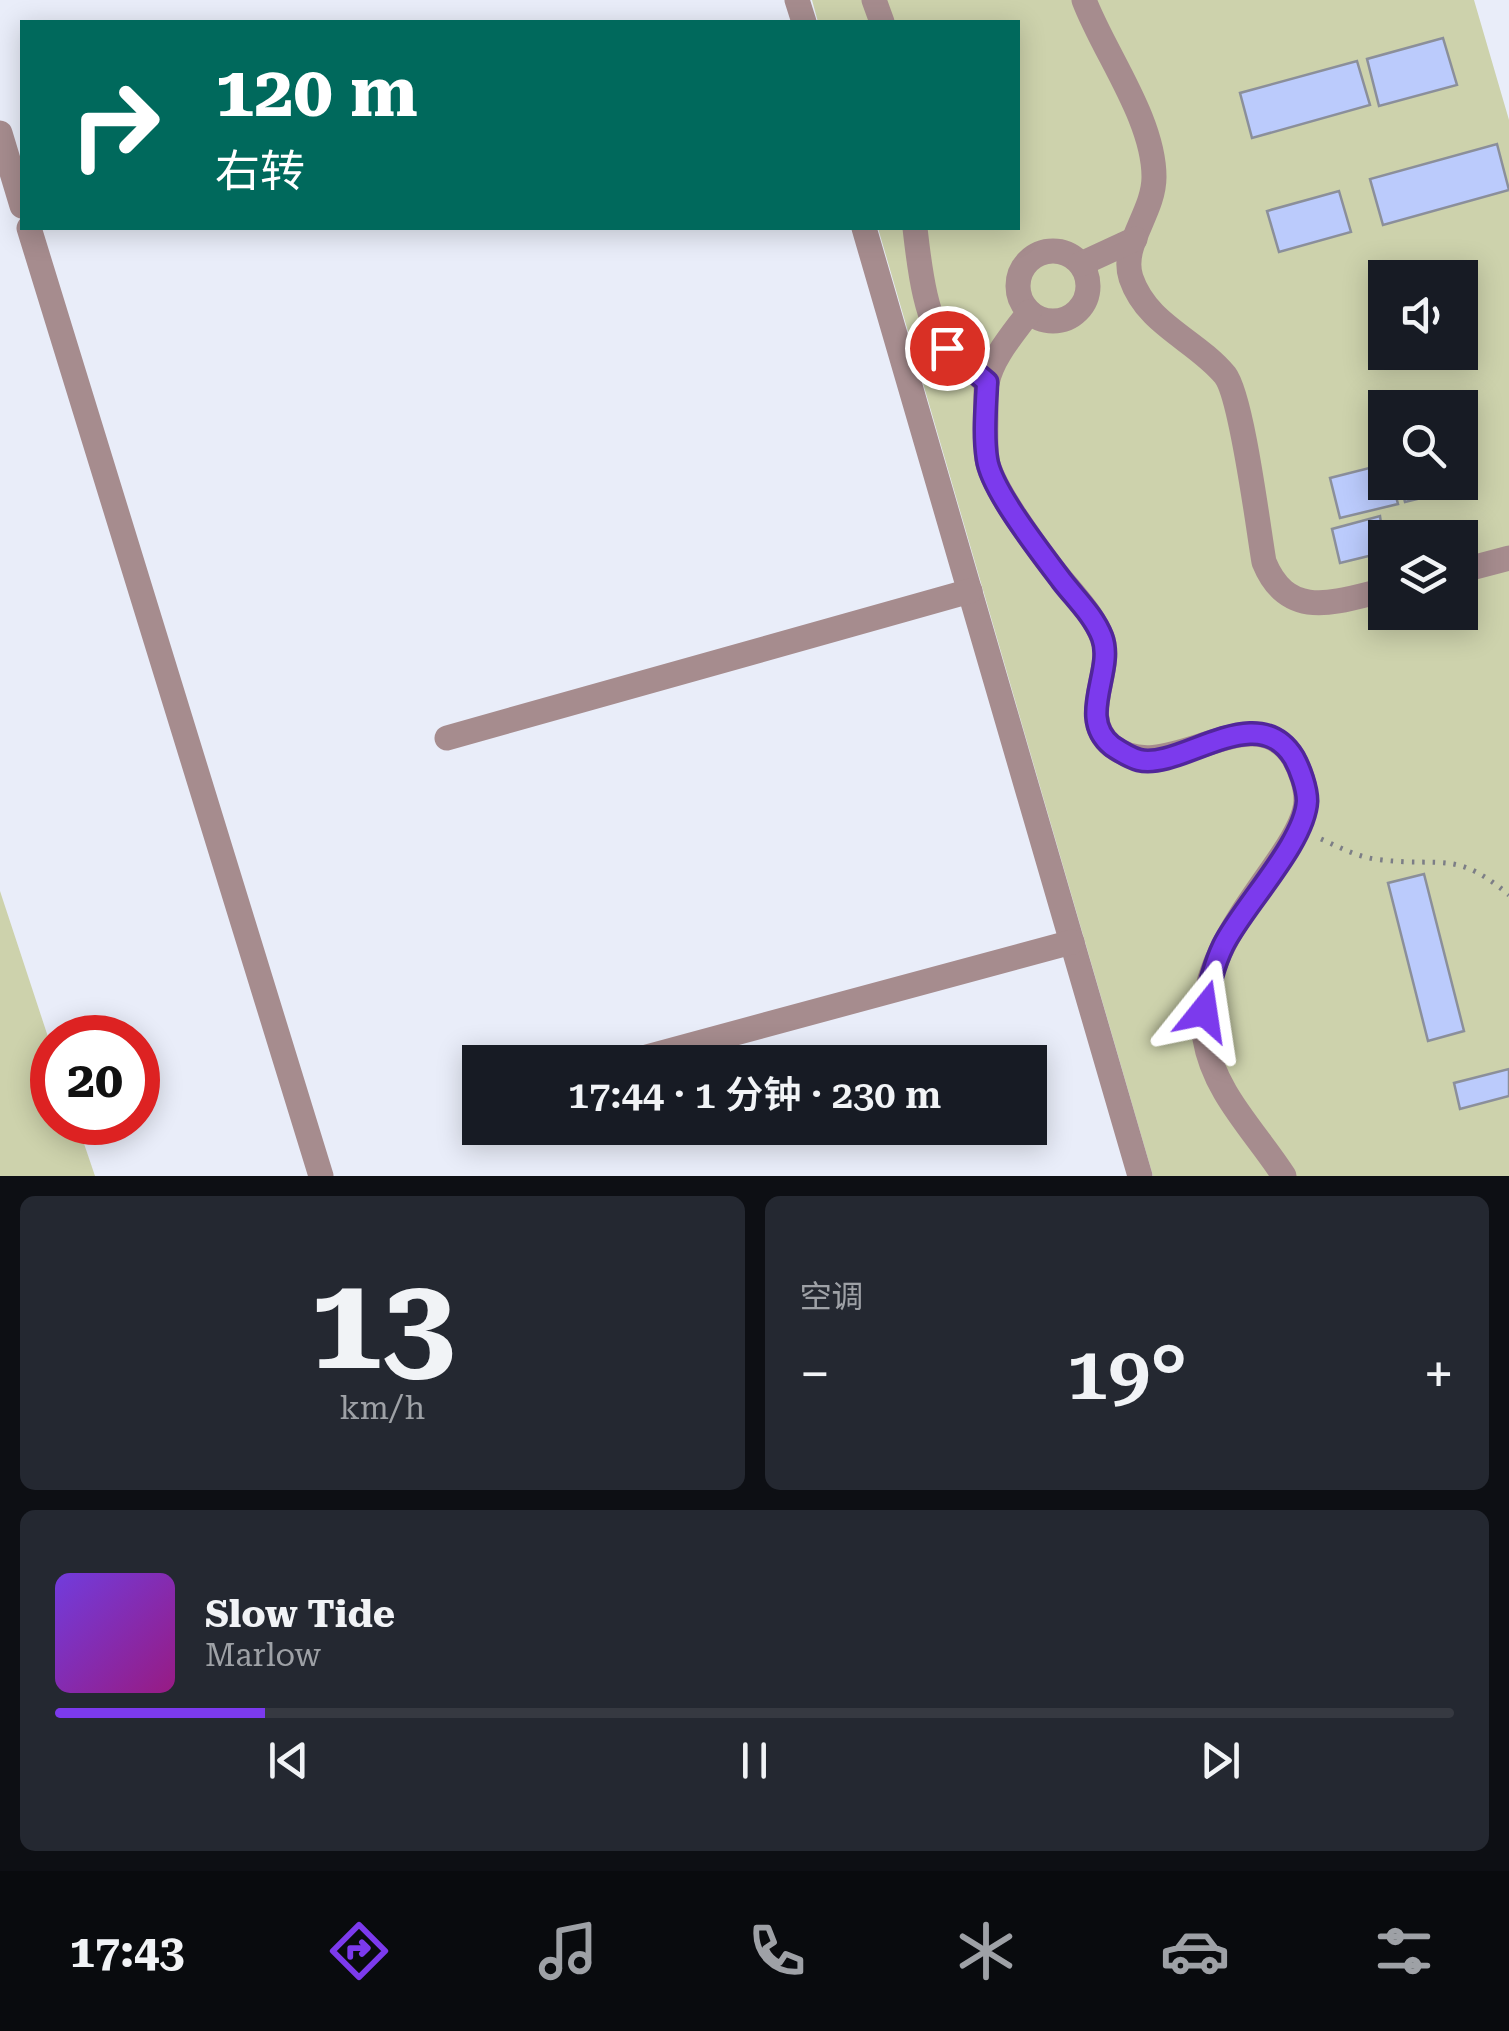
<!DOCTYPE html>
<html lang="zh">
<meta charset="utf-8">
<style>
:root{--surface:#171b24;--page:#242831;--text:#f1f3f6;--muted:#9ea1a6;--line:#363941;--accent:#7c3aed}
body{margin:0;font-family:"Roboto Serif","Noto Sans SC",serif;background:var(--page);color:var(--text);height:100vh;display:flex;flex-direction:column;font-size:38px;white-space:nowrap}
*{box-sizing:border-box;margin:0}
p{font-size:32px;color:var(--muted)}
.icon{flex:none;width:55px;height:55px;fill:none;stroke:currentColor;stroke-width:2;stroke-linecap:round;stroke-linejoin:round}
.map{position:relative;height:1176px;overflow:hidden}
.side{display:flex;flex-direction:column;gap:20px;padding:20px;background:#0d0f14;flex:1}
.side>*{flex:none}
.top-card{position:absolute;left:20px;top:20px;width:1000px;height:210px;border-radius:0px;box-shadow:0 5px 25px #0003;background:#00695c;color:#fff;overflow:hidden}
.tools{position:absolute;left:1368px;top:260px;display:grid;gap:20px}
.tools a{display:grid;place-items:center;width:110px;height:110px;border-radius:0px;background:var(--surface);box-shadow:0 5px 25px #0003;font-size:50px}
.speed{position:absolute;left:30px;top:1015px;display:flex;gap:20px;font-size:50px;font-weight:700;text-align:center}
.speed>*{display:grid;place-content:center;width:130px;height:130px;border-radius:50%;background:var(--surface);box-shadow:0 5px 25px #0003;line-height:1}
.speed .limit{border:15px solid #d22;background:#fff;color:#111}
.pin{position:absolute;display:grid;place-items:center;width:85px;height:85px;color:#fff;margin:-42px;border:5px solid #fff;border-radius:50%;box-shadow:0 2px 10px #0007}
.me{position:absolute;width:110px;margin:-55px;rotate:15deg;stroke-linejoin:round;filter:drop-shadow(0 0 8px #0008)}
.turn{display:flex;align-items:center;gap:35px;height:210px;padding:0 30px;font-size:45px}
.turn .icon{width:130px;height:130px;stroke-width:2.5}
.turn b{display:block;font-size:70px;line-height:85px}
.big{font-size:75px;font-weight:600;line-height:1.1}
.side .tile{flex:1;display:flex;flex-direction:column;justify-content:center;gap:15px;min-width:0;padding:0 35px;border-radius:15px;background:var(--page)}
.side .dial{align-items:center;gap:0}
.dial b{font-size:130px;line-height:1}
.song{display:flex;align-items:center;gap:30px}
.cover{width:120px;height:120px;border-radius:15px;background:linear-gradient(135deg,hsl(260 70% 55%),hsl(310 70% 35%))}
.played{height:10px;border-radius:5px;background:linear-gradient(90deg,var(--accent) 15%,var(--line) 15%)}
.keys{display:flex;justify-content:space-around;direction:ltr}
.heat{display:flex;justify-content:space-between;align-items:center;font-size:55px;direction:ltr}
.side .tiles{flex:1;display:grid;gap:20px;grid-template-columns:1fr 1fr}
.tile:last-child{grid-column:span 2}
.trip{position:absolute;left:462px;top:1045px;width:585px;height:100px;border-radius:0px;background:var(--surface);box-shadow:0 5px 25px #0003;font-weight:600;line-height:100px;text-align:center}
.menu{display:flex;height:160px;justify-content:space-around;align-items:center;background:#090b0e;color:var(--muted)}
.menu .icon{width:70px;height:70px}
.menu .selected{color:var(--accent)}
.menu b{font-size:45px;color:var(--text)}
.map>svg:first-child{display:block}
</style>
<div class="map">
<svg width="1509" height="1176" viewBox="0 0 1509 1176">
<rect width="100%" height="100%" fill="#e9edf9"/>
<g fill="#cdd2ac" fill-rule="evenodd">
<path d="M812,0H1474L1509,120V1176H1153L878,228H1018V22H818ZM1385,278H1460V352H1385ZM1385,408H1460V482H1385ZM1385,538H1460V612H1385Z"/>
<polygon points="0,891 52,1049 52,1122 77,1123 95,1176 0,1176"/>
</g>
<g fill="#bbcbfc" stroke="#8b8f9a" stroke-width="2.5">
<polygon points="1443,38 1457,85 1379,106 1367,59"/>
<polygon points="1357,61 1370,105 1252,138 1240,93"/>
<polygon points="1497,144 1509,190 1383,225 1370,179"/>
<polygon points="1339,191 1351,232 1279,252 1267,211"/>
<polygon points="1460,463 1466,487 1405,502 1400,482 1460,482"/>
<polygon points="1385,464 1385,482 1392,482 1398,504 1340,518 1330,478"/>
<polygon points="1380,516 1385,552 1340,563 1332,529"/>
<polygon points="1424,874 1464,1031 1428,1041 1388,883"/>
<polygon points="1509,1069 1509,1096 1460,1109 1454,1083"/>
</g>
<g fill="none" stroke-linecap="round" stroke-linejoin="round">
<path stroke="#7c7e86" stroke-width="5" stroke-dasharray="2.5 8" stroke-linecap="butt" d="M1321,839C1341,848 1359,858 1382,860C1442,867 1456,850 1509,895"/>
<g stroke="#a68c8e" stroke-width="25">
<polyline points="797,0 804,22"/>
<polyline points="874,0 882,22"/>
<path d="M1084,0C1104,53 1154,119 1154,177C1154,213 1120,245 1131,278C1147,325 1195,339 1225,375C1242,397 1258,527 1264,562C1288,621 1335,602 1385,590"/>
<polyline points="0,133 22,206"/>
<polyline points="29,228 321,1176"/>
<polyline points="864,228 1140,1176"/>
<path d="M915,228C919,263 925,324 950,351C961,362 975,372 987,383"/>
<circle cx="1053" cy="286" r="35"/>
<polyline points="1081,264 1135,239"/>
<path d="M1029,312C1014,333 992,357 987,383C985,393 986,404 986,414C986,428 985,444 987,459C991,487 1035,545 1053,569C1069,590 1092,612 1102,637C1115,670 1077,716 1111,745C1164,791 1252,692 1293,757C1300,769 1306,786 1306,800C1306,817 1292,840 1282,855C1246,909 1194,969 1205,1039C1214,1093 1256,1132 1284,1176"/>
<polyline points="1460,571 1509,558"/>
<polyline points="447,738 970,591"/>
<polyline points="628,1062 1072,942"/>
</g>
</g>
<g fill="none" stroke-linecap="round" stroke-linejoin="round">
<defs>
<path id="route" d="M947,348L987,382C986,407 983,434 987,459C991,490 1042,554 1062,581C1076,599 1094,616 1102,637C1115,671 1076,717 1112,746C1118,750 1131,758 1139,760C1182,770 1257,697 1294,758C1300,769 1307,788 1307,801C1305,843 1242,907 1223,946C1213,967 1208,989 1204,1011"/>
</defs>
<use href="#route" stroke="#51269a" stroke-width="25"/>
<use href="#route" stroke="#7c3aed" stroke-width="18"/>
</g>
</svg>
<div class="tools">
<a><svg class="icon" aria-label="sound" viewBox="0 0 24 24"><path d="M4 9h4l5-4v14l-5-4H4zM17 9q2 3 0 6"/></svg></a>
<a><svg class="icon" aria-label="search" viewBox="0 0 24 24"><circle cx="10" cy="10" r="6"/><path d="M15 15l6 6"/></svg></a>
<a><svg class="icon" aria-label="layers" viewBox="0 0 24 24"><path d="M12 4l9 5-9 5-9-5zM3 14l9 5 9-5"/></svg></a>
</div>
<div class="speed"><div class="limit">20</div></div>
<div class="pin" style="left:947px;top:348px;background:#d93025"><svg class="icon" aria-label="arrive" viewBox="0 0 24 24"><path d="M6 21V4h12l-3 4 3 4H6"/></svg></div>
<svg class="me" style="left:1204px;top:1011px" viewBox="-20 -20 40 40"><path d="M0-17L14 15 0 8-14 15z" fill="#7c3aed" stroke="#fff" stroke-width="4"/></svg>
<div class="trip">17:44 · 1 分钟 · 230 m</div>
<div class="top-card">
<div class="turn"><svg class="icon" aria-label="right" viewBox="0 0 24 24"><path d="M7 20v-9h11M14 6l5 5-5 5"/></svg><div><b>120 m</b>右转</div></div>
</div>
</div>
<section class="side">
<div class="tiles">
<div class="tile dial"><b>13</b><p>km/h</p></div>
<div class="tile"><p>空调</p>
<div class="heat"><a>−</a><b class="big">19°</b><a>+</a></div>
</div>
<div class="tile">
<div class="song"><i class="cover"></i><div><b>Slow Tide</b><p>Marlow</p></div></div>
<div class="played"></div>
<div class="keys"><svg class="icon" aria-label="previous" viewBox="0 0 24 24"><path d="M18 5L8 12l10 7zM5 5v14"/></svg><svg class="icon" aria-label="pause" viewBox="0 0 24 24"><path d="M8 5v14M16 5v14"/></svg><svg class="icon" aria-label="next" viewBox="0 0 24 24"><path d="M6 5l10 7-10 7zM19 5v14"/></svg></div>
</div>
</div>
</section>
<nav class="menu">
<b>17:43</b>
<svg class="icon selected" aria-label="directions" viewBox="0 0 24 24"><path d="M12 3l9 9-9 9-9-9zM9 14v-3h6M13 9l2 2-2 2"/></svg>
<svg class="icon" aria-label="music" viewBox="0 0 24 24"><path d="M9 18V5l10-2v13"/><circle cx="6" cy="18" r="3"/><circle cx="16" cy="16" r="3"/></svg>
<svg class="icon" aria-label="phone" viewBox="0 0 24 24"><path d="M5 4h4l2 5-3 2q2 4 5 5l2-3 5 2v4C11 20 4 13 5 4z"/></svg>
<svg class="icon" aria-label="climate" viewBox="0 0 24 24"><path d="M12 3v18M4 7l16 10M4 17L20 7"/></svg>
<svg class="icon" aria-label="car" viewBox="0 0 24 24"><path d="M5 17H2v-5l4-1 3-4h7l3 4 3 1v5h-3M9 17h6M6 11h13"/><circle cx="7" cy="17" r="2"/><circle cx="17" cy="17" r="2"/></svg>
<svg class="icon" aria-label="filters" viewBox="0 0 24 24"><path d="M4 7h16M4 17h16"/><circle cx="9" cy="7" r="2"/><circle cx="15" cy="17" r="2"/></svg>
</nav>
